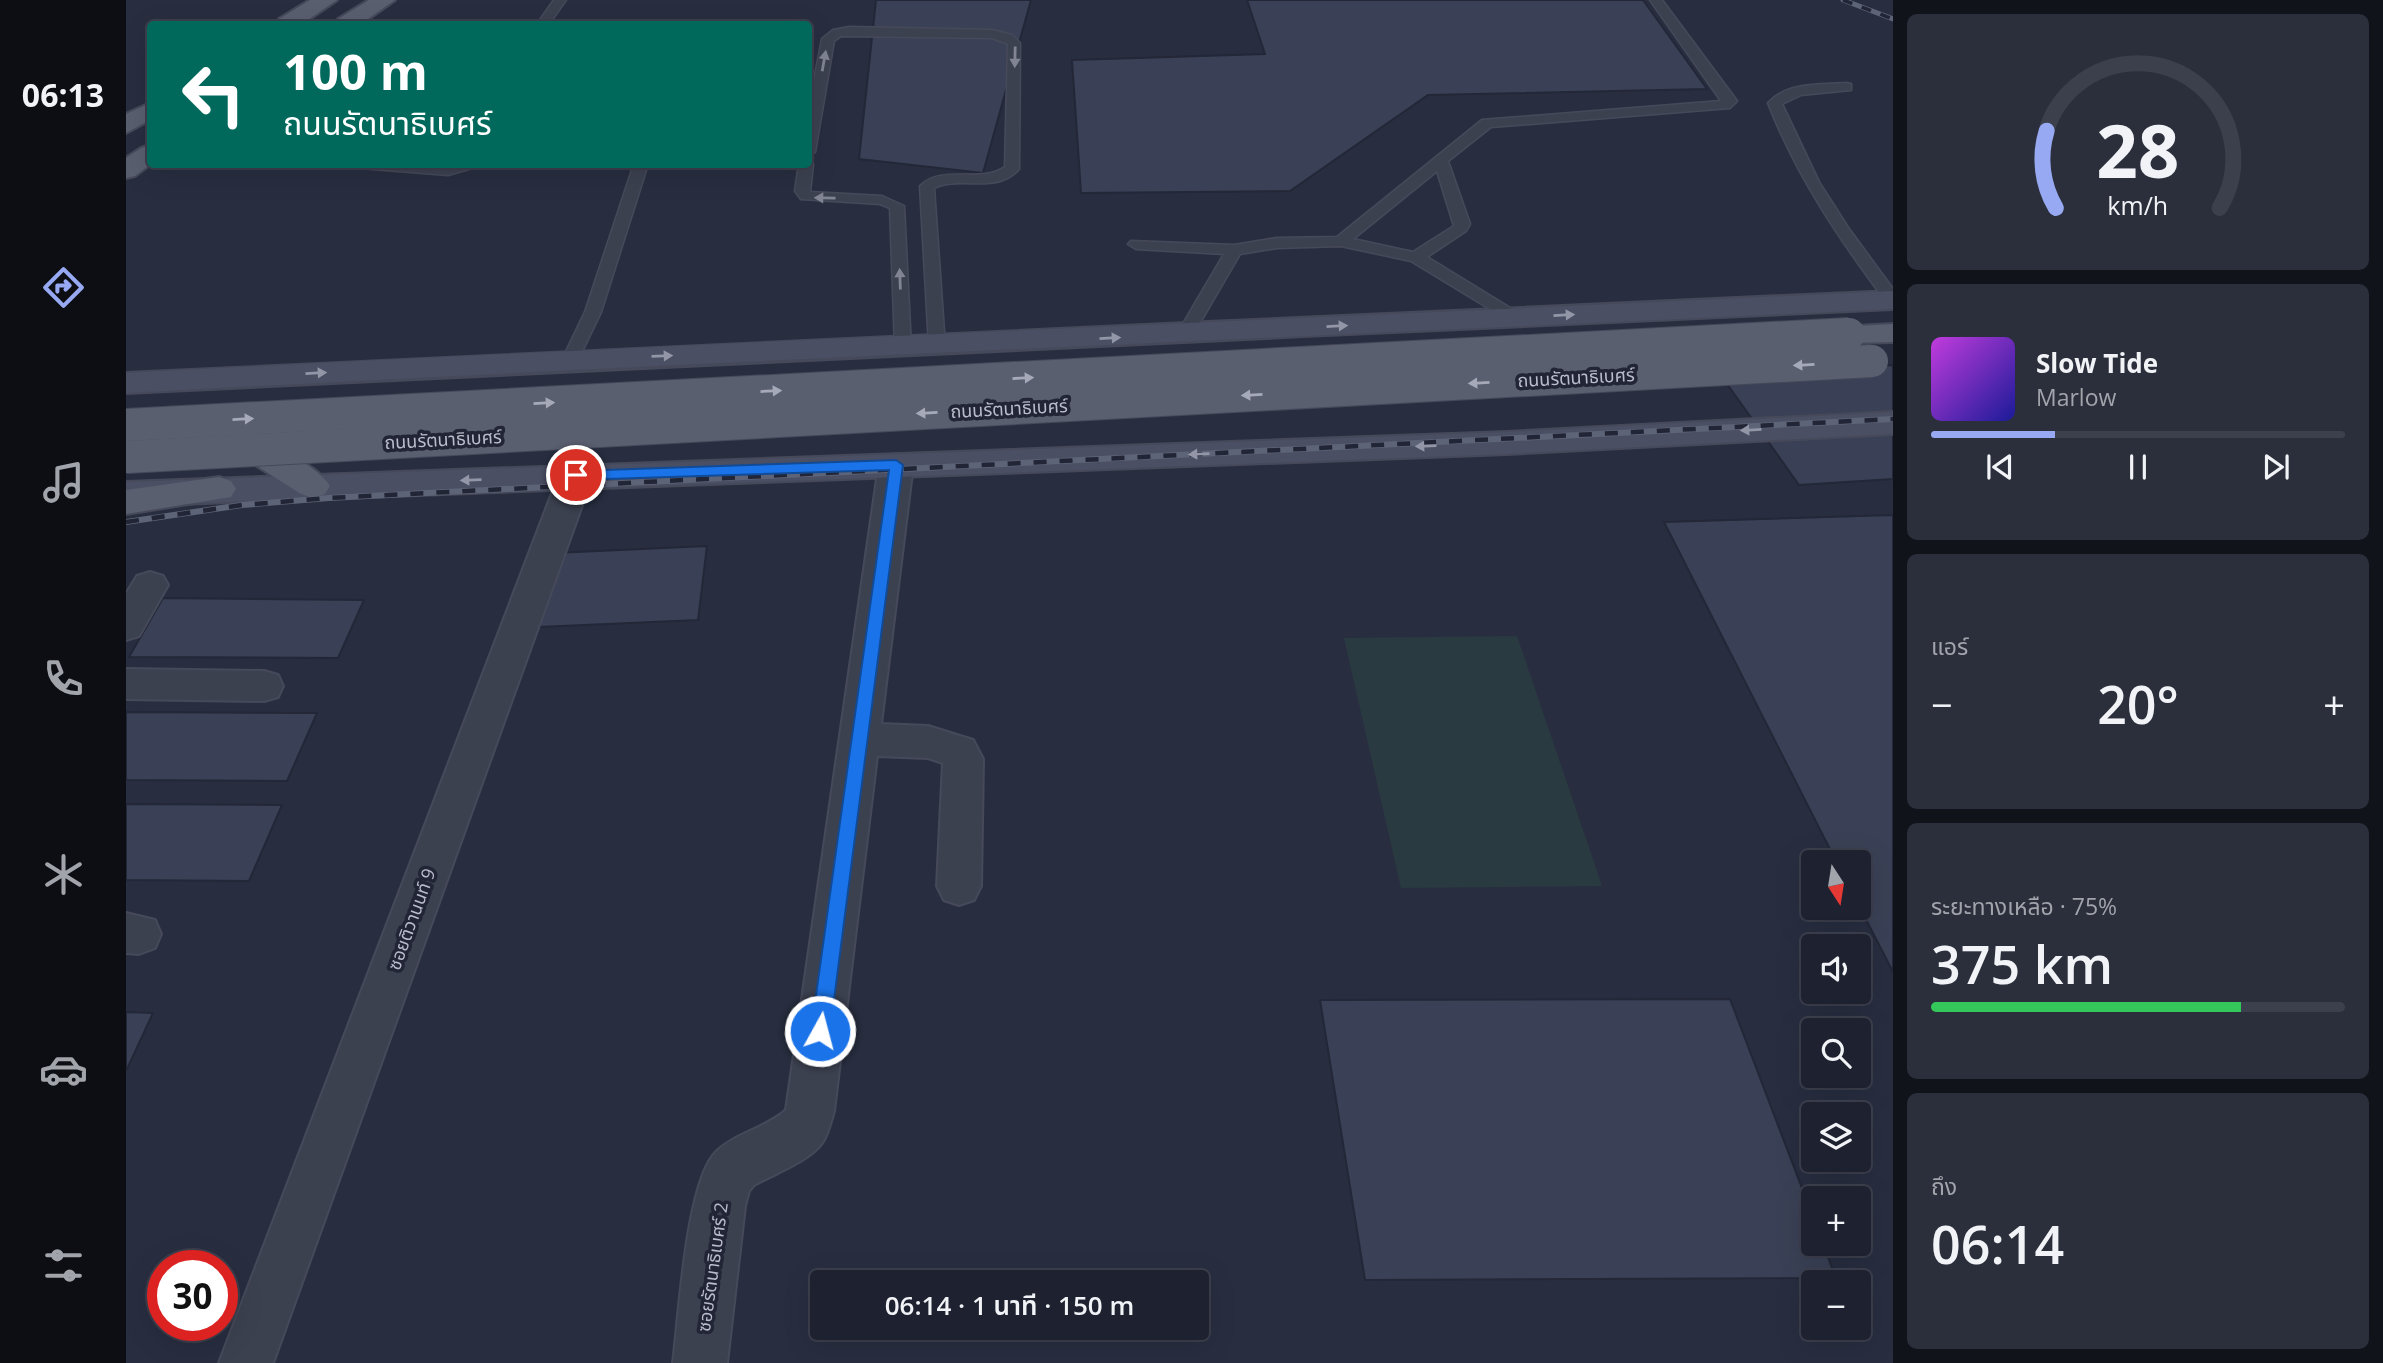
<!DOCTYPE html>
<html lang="th">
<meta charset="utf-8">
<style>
:root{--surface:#1e2230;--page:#2b2f3c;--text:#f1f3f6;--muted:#a1a4ab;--line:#3c3f4c;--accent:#96a9f2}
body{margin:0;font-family:"Open Sans","Noto Sans Thai",sans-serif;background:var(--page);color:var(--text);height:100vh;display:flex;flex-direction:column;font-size:26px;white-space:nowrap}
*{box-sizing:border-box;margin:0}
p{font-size:23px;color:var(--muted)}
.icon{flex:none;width:38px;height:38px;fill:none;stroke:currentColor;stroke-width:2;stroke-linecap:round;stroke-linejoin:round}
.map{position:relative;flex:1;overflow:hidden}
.panel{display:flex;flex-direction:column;gap:14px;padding:14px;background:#10131a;width:490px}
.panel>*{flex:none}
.hud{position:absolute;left:21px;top:21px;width:665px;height:147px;border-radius:7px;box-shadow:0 7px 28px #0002,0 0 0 2px var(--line);background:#00695c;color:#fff;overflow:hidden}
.needle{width:46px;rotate:168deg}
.fabs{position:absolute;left:1675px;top:850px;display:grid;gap:14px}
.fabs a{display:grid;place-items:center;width:70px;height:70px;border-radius:7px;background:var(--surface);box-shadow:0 7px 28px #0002,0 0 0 2px var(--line);font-size:35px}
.speed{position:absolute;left:21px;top:1250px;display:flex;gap:14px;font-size:35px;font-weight:700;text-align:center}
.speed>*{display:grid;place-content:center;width:91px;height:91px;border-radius:50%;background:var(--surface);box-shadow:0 7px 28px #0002,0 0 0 2px var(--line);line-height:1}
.speed .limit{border:10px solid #d22;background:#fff;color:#111}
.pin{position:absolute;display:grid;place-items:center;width:60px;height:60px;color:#fff;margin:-30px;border:4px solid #fff;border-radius:50%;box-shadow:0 2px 7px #0007}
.me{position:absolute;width:77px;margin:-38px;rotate:7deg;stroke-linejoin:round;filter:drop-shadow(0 0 5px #0008)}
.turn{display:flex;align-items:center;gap:24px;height:147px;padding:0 21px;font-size:32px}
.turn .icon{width:91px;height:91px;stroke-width:2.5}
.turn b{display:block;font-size:49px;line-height:60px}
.big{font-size:52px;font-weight:600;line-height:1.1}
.panel .card{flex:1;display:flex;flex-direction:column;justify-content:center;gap:10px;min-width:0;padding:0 24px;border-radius:10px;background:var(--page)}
.panel .dial{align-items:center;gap:0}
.dial svg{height:182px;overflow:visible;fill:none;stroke:var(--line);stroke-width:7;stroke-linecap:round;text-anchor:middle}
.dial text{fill:var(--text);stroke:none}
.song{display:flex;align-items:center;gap:21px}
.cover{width:84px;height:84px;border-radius:10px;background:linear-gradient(135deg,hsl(290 70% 55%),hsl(240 70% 35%))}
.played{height:7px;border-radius:4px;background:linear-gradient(90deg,var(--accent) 30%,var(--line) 30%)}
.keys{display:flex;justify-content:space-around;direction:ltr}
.heat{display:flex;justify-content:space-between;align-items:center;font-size:38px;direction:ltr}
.charge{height:10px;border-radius:5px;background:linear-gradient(90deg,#34c759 75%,var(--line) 0)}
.trip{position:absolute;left:684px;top:1270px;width:399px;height:70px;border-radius:7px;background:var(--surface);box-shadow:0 7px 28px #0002,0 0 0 2px var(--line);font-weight:600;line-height:70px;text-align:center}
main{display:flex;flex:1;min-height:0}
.tabs{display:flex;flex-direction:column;width:126px;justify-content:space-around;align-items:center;background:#0c0e13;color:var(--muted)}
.tabs .icon{width:49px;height:49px}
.tabs .current{color:var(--accent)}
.tabs b{font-size:32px;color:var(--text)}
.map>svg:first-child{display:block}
</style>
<main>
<nav class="tabs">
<b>06:13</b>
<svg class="icon current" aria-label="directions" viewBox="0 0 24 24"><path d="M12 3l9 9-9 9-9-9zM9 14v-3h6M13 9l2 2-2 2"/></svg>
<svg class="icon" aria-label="music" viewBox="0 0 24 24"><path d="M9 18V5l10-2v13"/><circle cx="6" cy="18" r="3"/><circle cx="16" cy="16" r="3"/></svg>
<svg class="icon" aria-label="phone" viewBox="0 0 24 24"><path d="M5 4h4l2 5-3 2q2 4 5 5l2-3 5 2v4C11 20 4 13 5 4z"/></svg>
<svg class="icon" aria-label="climate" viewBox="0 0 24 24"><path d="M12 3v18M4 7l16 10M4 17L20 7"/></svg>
<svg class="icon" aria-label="car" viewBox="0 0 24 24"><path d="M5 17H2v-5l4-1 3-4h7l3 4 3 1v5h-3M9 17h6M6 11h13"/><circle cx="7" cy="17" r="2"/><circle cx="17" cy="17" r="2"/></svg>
<svg class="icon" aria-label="filters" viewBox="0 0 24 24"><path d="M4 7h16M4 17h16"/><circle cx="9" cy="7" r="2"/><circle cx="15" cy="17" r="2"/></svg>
</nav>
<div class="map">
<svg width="1767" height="1363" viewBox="0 0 1767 1363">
<rect width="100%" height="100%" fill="#282e40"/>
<polygon fill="#2a3a41" points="1391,636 1476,886 1275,888 1218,638"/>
<g fill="#3a4156" stroke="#232737" stroke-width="2">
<polygon points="750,0 905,0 857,173 733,159"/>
<polygon points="1121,0 1517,0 1581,89 1302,95 1164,191 955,193 946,60 1139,54"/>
<polygon points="1767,365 1767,479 1673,485 1594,374"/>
<polygon points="1767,515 1767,972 1732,904 1732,863 1711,863 1538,522"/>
<polygon points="581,546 572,620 413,627 429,553"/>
<polygon points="37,598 238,600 212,658 3,657"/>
<polygon points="0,712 191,713 161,781 0,780"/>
<polygon points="0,804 156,805 123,881 0,880"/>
<polygon points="1604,999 1687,1217 1687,1244 1697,1244 1710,1278 1239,1280 1194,1000"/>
<polygon points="0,1012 27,1013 0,1071"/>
</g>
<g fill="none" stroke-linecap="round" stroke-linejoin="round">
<defs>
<g id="lane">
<polygon points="428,0 440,0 423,24 411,24"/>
<path d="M1524,0H1536L1611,101L1604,108L1365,127L1322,161L1344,224L1340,231L1301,257L1394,314L1396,317L1394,320H1382L1285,261L1215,246L1151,248L1114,254L1065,338H1053L1051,334L1098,254L1010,249L1002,244L1005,241L1108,245L1151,238L1211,237L1356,120L1595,101ZM1311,171L1328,226L1287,252L1227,239Z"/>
<path d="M723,27L866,30L886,35L894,43L893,169C870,195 835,175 808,188L819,346L817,350L811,351L803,346L794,186C816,164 854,184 879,167L882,44L866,38L715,36L708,41L689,152L682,156V111L696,39L707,30Z"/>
<path d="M1720,83L1725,84V90L1675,95L1656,104L1693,182L1723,229L1767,289V305L1761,303C1714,240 1671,177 1642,103C1661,82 1694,85 1720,83Z"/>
<polygon points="682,160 687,164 684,192 756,196 778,206 785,347 783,351 771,351 769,347 764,208 754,204 675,199 669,191 673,164 682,164"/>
<polygon points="227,164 322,167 360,164 322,175 234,168"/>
<polygon points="508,164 522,164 475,312 450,364 438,364 436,360 459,312"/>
</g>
<g id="street">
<path d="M770,454L782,457L787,465L755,724L802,726L847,740L857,759L855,886L848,900L833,905L818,900L811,886L817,763L802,758L751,756L708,1111C705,1121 702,1135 696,1143C685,1160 646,1175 628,1185L623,1191L619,1206L601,1363H547C553,1318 560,1179 591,1151C610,1133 640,1128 660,1110L753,465L758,457Z"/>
<polygon points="450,463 462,467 467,475 147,1363 93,1363 433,475 438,467"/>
<polygon points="24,572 37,576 42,585 13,636 0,640 0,594 11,576"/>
<polygon points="0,669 138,671 152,675 157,686 152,697 138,701 0,699"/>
<polygon points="0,913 29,920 35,934 29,948 13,954 0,953"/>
</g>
<g id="secondary">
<path d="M1767,291V309C1178,337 589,361 0,393V373C589,342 1178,319 1767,291Z"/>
<polygon points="1767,412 1767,434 1381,454 0,506 0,482 1381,432"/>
</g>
<g id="primary">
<polygon points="184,0 211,0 176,24 150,24 153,19"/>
<polygon points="243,0 269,0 235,24 209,24 212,19"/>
<polygon points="24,103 24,120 0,133 0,114"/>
<polygon points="24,145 25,164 9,176 0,178 0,158 15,148"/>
<polygon points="1767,324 1767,342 1723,343 1712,341 1708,334 1712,327"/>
<path d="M106,433C134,441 188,460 204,486L199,494L187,498L175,494L131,466L94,452L90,444L94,436Z"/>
<polygon points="93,477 105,481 110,489 105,497 0,514 0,490"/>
</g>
</defs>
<use href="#lane" stroke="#464959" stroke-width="3"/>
<use href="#street" stroke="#464959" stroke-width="4"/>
<use href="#secondary" stroke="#464959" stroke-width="4"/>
<use href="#primary" stroke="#464959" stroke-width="4"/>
<use href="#lane" fill="#3c4150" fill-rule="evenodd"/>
<use href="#street" fill="#3c4150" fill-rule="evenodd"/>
<use href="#secondary" fill="#4a4f63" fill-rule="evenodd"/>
<use href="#primary" fill="#5a5f70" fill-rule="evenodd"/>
<defs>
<polyline id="rail-far1" points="1717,0 1767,19"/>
<polyline id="rail" points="0,522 116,505 203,498 1767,419"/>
</defs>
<use href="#rail-far1" stroke="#5e6477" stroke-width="5"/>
<use href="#rail" stroke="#5e6477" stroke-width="6"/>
<use href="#rail-far1" stroke="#212535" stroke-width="3.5" stroke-dasharray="10" stroke-linecap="butt"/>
<use href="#rail" stroke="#212535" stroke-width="4.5" stroke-dasharray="13" stroke-linecap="butt"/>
<defs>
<g id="primary-bridge">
<polyline points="0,425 1723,334"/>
<polyline points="0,457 1746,361"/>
</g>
</defs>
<use href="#primary-bridge" stroke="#464959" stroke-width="34" stroke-linecap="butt"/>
<use href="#primary-bridge" stroke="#5a5f70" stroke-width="32"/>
</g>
<defs><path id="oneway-solid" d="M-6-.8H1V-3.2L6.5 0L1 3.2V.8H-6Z" transform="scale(1.75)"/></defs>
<g fill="#818593">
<use href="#oneway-solid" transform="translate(889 57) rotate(91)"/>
<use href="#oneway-solid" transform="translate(698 61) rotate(-80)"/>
<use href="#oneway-solid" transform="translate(699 198) rotate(-179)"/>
<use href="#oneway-solid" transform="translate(774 279) rotate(-92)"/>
</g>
<g fill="#9296a6">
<use href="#oneway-solid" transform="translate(1438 315) rotate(-3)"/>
<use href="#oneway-solid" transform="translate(1211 326) rotate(-3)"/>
<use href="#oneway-solid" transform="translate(984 338) rotate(-3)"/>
<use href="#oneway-solid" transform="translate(536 356) rotate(-2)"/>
<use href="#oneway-solid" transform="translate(190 373) rotate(-3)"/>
<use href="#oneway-solid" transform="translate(1625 430) rotate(177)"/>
<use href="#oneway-solid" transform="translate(1300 446) rotate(178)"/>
<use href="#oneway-solid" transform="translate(1073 454) rotate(178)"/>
<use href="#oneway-solid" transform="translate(345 480) rotate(178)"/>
</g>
<g fill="#a6a9b8">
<use href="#oneway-solid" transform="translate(1678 365) rotate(177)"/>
<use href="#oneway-solid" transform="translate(897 378) rotate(-3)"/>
<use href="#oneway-solid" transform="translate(1353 383) rotate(177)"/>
<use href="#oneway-solid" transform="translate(645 391) rotate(-3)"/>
<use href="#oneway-solid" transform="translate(1126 395) rotate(177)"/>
<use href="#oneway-solid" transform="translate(418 403) rotate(-3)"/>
<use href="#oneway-solid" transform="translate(801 413) rotate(177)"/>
<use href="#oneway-solid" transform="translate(117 419) rotate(-3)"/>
</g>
<polygon fill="#1a73e8" stroke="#114b97" stroke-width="2" points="770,460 777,465 704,1031 701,1038 694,1041 688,1038 685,1031 763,470 450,480 443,475 450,471"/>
<g text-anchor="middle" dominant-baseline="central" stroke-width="7" stroke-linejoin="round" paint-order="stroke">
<g font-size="18" fill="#b9bcca" stroke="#212535">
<text transform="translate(1450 377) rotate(-3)">ถนนรัตนาธิเบศร์</text>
<text transform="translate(883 408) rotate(-3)">ถนนรัตนาธิเบศร์</text>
<text transform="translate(317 439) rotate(-3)">ถนนรัตนาธิเบศร์</text>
<text transform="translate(285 919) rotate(-70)">ซอยติวานนท์ 9</text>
<text transform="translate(586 1267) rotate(-82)">ซอยรัตนาธิเบศร์ 2</text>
</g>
</g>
</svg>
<div class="fabs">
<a><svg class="needle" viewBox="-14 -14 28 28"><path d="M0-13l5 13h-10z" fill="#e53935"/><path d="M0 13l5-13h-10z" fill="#a1a4ab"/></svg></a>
<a><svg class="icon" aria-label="sound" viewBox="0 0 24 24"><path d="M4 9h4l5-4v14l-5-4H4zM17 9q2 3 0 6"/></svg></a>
<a><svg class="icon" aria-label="search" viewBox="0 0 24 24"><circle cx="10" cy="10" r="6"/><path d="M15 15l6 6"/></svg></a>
<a><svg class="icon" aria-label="layers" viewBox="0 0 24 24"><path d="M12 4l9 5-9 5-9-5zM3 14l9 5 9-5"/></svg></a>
<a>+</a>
<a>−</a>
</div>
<div class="speed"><div class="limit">30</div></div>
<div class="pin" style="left:450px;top:475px;background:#d93025"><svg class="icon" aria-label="arrive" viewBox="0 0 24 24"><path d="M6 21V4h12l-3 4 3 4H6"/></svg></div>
<svg class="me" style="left:694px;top:1031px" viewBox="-20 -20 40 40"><circle r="17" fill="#1a73e8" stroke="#fff" stroke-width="3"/><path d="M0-11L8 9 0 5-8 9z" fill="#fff"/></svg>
<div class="trip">06:14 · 1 นาที · 150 m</div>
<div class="hud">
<div class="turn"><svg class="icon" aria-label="left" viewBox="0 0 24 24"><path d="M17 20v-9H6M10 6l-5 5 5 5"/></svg><div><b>100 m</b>ถนนรัตนาธิเบศร์</div></div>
</div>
</div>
<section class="panel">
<div class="card dial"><svg viewBox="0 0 100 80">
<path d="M14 69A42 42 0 1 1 86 69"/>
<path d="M14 69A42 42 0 0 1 10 35" stroke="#96a9f2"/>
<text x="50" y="56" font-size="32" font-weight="700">28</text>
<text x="50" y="72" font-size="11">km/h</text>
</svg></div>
<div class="card">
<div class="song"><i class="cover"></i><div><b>Slow Tide</b><p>Marlow</p></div></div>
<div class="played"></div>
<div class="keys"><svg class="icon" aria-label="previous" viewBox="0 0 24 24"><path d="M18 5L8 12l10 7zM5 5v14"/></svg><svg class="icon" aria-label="pause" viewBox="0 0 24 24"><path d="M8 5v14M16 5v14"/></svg><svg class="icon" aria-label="next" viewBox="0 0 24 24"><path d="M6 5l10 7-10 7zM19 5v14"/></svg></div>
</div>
<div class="card"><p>แอร์</p>
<div class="heat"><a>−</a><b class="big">20°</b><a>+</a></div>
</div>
<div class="card"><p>ระยะทางเหลือ · 75%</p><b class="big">375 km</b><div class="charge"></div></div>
<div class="card"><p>ถึง</p><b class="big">06:14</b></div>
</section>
</main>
